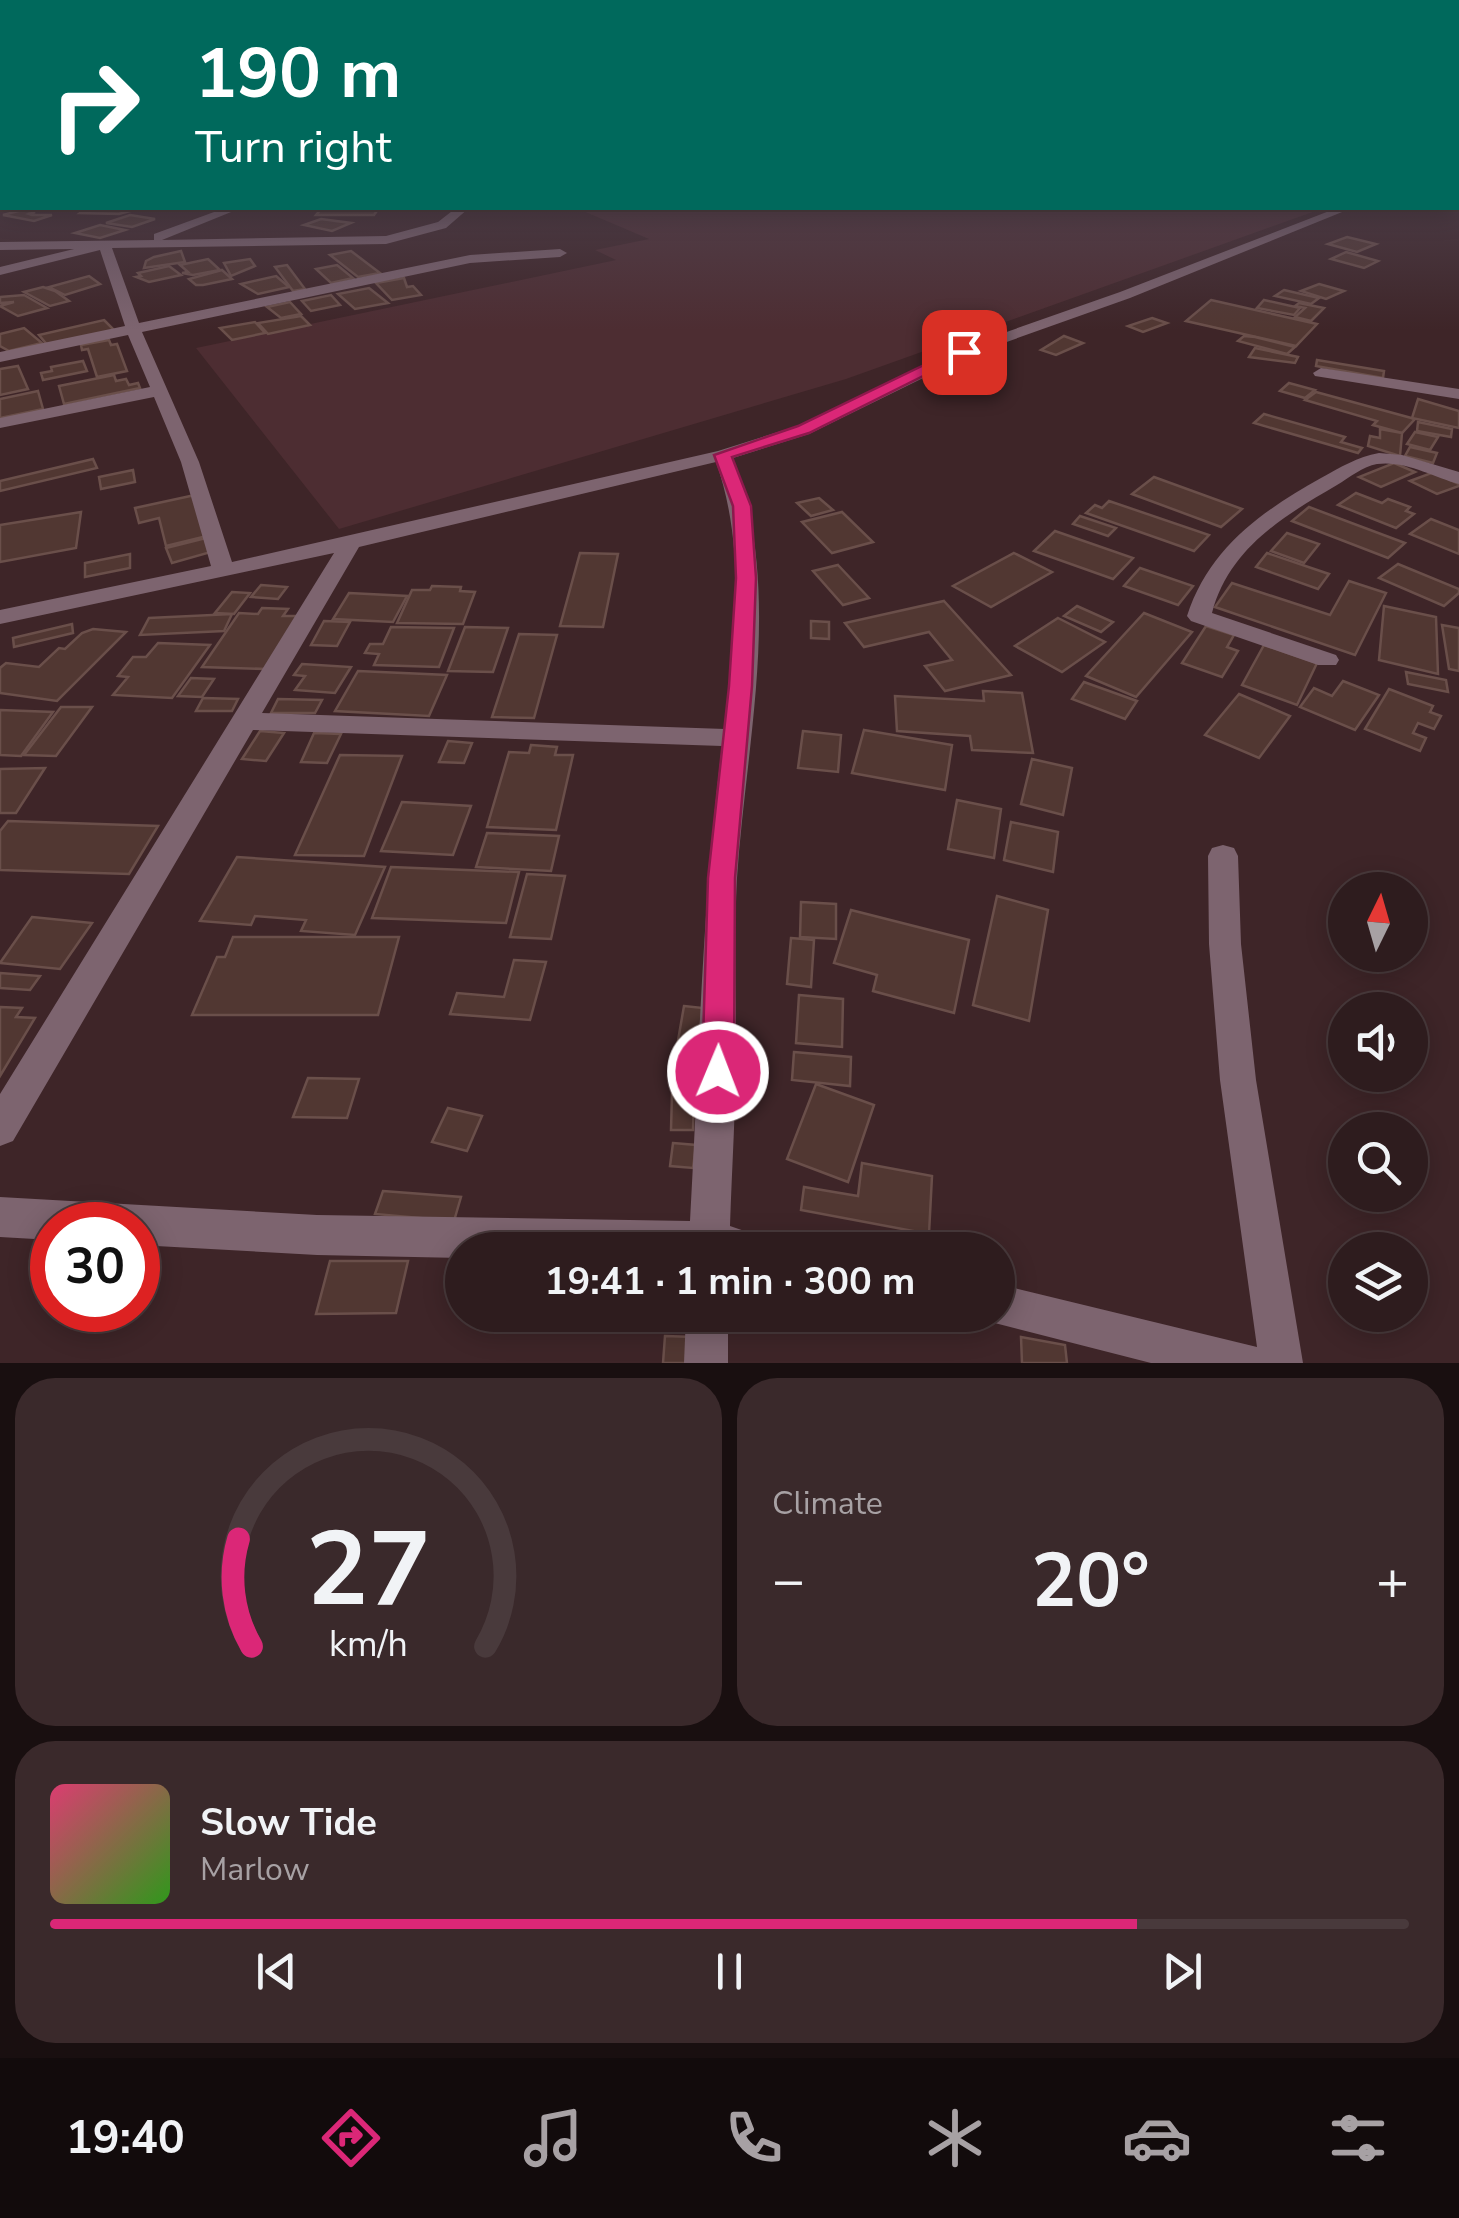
<!DOCTYPE html>
<meta charset="utf-8">
<style>
:root{--surface:#2e1c1e;--page:#3a292b;--text:#f1f3f6;--muted:#a7a1a4;--line:#493a3c;--accent:#db2777}
body{margin:0;font-family:"Nunito Sans",sans-serif;background:var(--page);color:var(--text);height:100vh;display:flex;flex-direction:column;font-size:38px;white-space:nowrap}
*{box-sizing:border-box;margin:0}
p{font-size:32px;color:var(--muted)}
.icon{flex:none;width:55px;height:55px;fill:none;stroke:currentColor;stroke-width:2;stroke-linecap:round;stroke-linejoin:round}
.map{position:relative;height:1363px;overflow:hidden}
.panel{display:flex;flex-direction:column;gap:15px;padding:15px;background:#190f10;flex:1}
.panel>*{flex:none}
.banner{position:absolute;left:0px;top:0px;width:1460px;height:210px;box-shadow:0 5px 25px #0003,0 0 0 2px var(--line);background:#00695c;color:#fff;overflow:hidden}
.needle{width:65px;rotate:5deg}
.controls{position:absolute;left:1328px;top:872px;display:grid;gap:20px}
.controls a{display:grid;place-items:center;width:100px;height:100px;border-radius:50%;background:var(--surface);box-shadow:0 5px 25px #0003,0 0 0 2px var(--line);font-size:50px}
.speed{position:absolute;left:30px;top:1202px;display:flex;gap:20px;font-size:50px;font-weight:700;text-align:center}
.speed>*{display:grid;place-content:center;width:130px;height:130px;border-radius:50%;background:var(--surface);box-shadow:0 5px 25px #0003,0 0 0 2px var(--line);line-height:1}
.speed .limit{border:15px solid #d22;background:#fff;color:#111}
.pin{position:absolute;display:grid;place-items:center;width:85px;height:85px;color:#fff;margin:-42px;border-radius:20px;box-shadow:0 5px 15px #0006}
.me{position:absolute;width:110px;margin:-55px;rotate:1deg;stroke-linejoin:round;filter:drop-shadow(0 0 8px #0008)}
.turn{display:flex;align-items:center;gap:35px;height:210px;padding:0 30px;font-size:45px}
.turn .icon{width:130px;height:130px;stroke-width:2.5}
.turn b{display:block;font-size:70px;line-height:85px}
.big{font-size:75px;font-weight:700;line-height:1.1}
.panel .card{flex:1;display:flex;flex-direction:column;justify-content:center;gap:15px;min-width:0;padding:0 35px;border-radius:40px;background:var(--page)}
.panel .dial{align-items:center;gap:0}
.dial svg{height:260px;overflow:visible;fill:none;stroke:var(--line);stroke-width:7;stroke-linecap:round;text-anchor:middle}
.dial text{fill:var(--text);stroke:none}
.song{display:flex;align-items:center;gap:30px}
.cover{width:120px;height:120px;border-radius:15px;background:linear-gradient(135deg,hsl(340 70% 55%),hsl(110 70% 35%))}
.played{height:10px;border-radius:5px;background:linear-gradient(90deg,var(--accent) 80%,var(--line) 80%)}
.keys{display:flex;justify-content:space-around;direction:ltr}
.heat{display:flex;justify-content:space-between;align-items:center;font-size:55px;direction:ltr}
.panel .tiles{flex:1;display:grid;gap:15px;grid-template-columns:1fr 1fr}
.card:last-child{grid-column:span 2}
.trip{position:absolute;left:445px;top:1232px;width:570px;height:100px;border-radius:50px;background:var(--surface);box-shadow:0 5px 25px #0003,0 0 0 2px var(--line);font-weight:700;line-height:100px;text-align:center}
.tabs{display:flex;height:160px;justify-content:space-around;align-items:center;background:#120b0c;color:var(--muted)}
.tabs .icon{width:70px;height:70px}
.tabs .selected{color:var(--accent)}
.tabs b{font-size:45px;color:var(--text)}
.map>svg:first-child{display:block}
</style>
<div class="map">
<svg width="1459" height="1363" viewBox="0 0 1459 1363">
<rect width="100%" height="100%" fill="#3e2528"/>
<polygon fill="#4d2d32" points="576,208 1324,208 846,379 339,529 196,348 616,260 595,250 649,239"/>
<g fill="#513732" stroke="#6a4f4a" stroke-width="2.5">
<polygon points="87,208 141,208 119,214 80,213"/>
<polygon points="322,208 379,208 374,215 316,215"/>
<polygon points="22,210 35,212 29,214 32,215 52,215 34,221 3,215"/>
<polygon points="130,215 155,219 132,227 106,223"/>
<polygon points="321,219 351,223 332,231 304,225"/>
<polygon points="100,225 125,230 100,238 75,233"/>
<polygon points="1347,237 1376,244 1357,252 1328,244"/>
<polygon points="181,251 185,262 144,268 146,261 154,257"/>
<polygon points="351,251 380,273 358,277 330,255"/>
<polygon points="1346,252 1378,261 1364,268 1331,259"/>
<polygon points="208,259 220,270 193,275 182,273 188,272 180,265"/>
<polygon points="250,259 255,266 231,276 224,263"/>
<polygon points="287,265 305,289 293,291 275,267"/>
<polygon points="337,265 353,278 331,283 316,269"/>
<polygon points="169,266 181,275 149,282 136,277 141,276 138,273"/>
<polygon points="222,270 232,279 203,285 196,285 189,279"/>
<polygon points="89,276 100,284 65,295 49,287"/>
<polygon points="276,276 289,287 258,294 241,284"/>
<polygon points="404,278 407,287 413,286 421,295 392,300 376,283"/>
<polygon points="1319,284 1344,291 1326,299 1301,291"/>
<polygon points="43,287 55,291 69,301 50,306 24,292"/>
<polygon points="369,288 388,303 355,309 338,294"/>
<polygon points="1284,290 1319,298 1311,304 1275,296"/>
<polygon points="24,295 47,308 18,316 0,306 14,302 0,303 0,297"/>
<polygon points="331,295 340,305 311,311 302,301"/>
<polygon points="1211,300 1317,324 1296,346 1186,321"/>
<polygon points="1264,300 1300,308 1294,315 1257,308"/>
<polygon points="290,302 301,314 281,318 267,307"/>
<polygon points="1299,303 1324,308 1311,321 1295,317 1305,308 1295,306"/>
<polygon points="301,316 310,325 268,334 258,323"/>
<polygon points="1152,318 1167,323 1143,332 1128,326"/>
<polygon points="104,320 116,332 49,347 39,335"/>
<polygon points="255,322 265,333 232,340 220,328"/>
<polygon points="24,328 42,343 9,351 0,346 0,334"/>
<polygon points="1064,336 1083,343 1056,355 1041,350"/>
<polygon points="1244,336 1255,337 1295,347 1287,354 1238,341"/>
<polygon points="109,340 111,345 117,344 127,371 97,377 88,349 82,350 81,345"/>
<polygon points="1255,348 1298,357 1295,363 1249,357"/>
<polygon points="1317,360 1384,371 1383,378 1316,366"/>
<polygon points="83,361 87,371 43,380 41,373 52,371 51,367"/>
<polygon points="18,366 28,389 0,395 0,369"/>
<polygon points="114,375 116,381 126,379 129,385 138,383 140,388 64,404 59,386"/>
<polygon points="1289,383 1315,390 1305,398 1280,391"/>
<polygon points="38,391 43,409 0,418 0,399"/>
<polygon points="1316,392 1415,419 1402,433 1373,425 1377,421 1305,400"/>
<polygon points="1418,399 1459,411 1459,428 1412,418"/>
<polygon points="1264,414 1345,437 1341,442 1362,448 1358,453 1254,423"/>
<polygon points="1418,422 1452,429 1451,437 1417,431"/>
<polygon points="1380,429 1402,433 1400,456 1368,446 1370,436 1380,438"/>
<polygon points="1415,432 1438,437 1430,450 1407,444"/>
<polygon points="1410,447 1437,453 1433,463 1405,456"/>
<polygon points="93,459 97,468 0,491 0,481"/>
<polygon points="1394,463 1415,472 1381,487 1359,477"/>
<polygon points="133,470 135,482 101,489 99,477"/>
<polygon points="1434,472 1459,484 1459,486 1437,494 1410,481"/>
<polygon points="1154,477 1242,509 1221,527 1132,494"/>
<polygon points="1356,493 1382,503 1388,499 1410,507 1406,511 1414,514 1396,528 1338,505"/>
<polygon points="195,495 207,536 166,546 159,518 139,523 135,508"/>
<polygon points="819,498 833,510 811,516 797,503"/>
<polygon points="1109,501 1209,535 1194,551 1086,513 1095,505 1102,508"/>
<polygon points="1309,507 1405,543 1388,558 1292,521"/>
<polygon points="81,512 76,548 0,562 0,525"/>
<polygon points="842,512 873,542 832,553 802,522"/>
<polygon points="1080,516 1116,528 1108,536 1073,524"/>
<polygon points="1431,519 1459,530 1459,554 1410,534"/>
<polygon points="1055,531 1133,558 1113,579 1034,551"/>
<polygon points="1287,533 1319,544 1304,563 1271,551"/>
<polygon points="206,538 211,552 172,563 166,548"/>
<polygon points="580,553 618,554 603,627 560,626"/>
<polygon points="1014,553 1052,572 991,607 953,586"/>
<polygon points="1267,553 1329,574 1318,589 1256,567"/>
<polygon points="130,554 130,568 85,577 85,563"/>
<polygon points="1398,564 1459,589 1459,593 1444,606 1379,578"/>
<polygon points="838,565 869,598 843,605 813,571"/>
<polygon points="1140,568 1193,586 1178,605 1124,586"/>
<polygon points="1349,581 1386,593 1355,655 1215,607 1232,583 1330,615"/>
<polygon points="261,585 287,587 278,599 251,597"/>
<polygon points="432,586 461,587 460,591 475,592 463,624 397,623 412,590 430,590"/>
<polygon points="232,592 250,593 234,614 215,613"/>
<polygon points="349,593 407,596 393,622 333,619"/>
<polygon points="944,601 1011,675 945,691 925,666 952,660 929,632 864,647 845,623"/>
<polygon points="1077,606 1113,622 1101,632 1064,616"/>
<polygon points="1384,606 1436,617 1438,674 1379,660"/>
<polygon points="262,608 288,609 283,616 298,616 266,669 202,667 239,613 258,614"/>
<polygon points="1144,613 1192,632 1136,697 1086,676"/>
<polygon points="232,614 224,631 140,635 149,618"/>
<polygon points="1058,618 1105,642 1062,672 1015,646"/>
<polygon points="324,621 350,622 337,646 311,645"/>
<polygon points="811,621 829,622 829,639 811,638"/>
<polygon points="72,624 73,633 14,647 13,638"/>
<polygon points="1442,625 1459,628 1459,671 1449,669"/>
<polygon points="1206,626 1234,635 1227,647 1238,651 1222,677 1182,663"/>
<polygon points="391,627 454,628 439,667 374,665 379,654 365,653 370,644 383,644"/>
<polygon points="465,627 508,628 493,672 448,671"/>
<polygon points="93,629 126,632 57,701 0,693 0,668 6,663 39,667 59,648 65,649 82,633"/>
<polygon points="519,634 557,635 534,718 492,717"/>
<polygon points="158,643 210,645 172,698 113,695 128,677 118,676 133,657 146,657"/>
<polygon points="1264,645 1317,663 1297,705 1242,685"/>
<polygon points="302,664 351,667 335,693 295,690 305,676 294,675"/>
<polygon points="358,671 447,675 429,716 335,711"/>
<polygon points="1406,672 1446,680 1448,692 1408,684"/>
<polygon points="191,678 214,679 202,697 178,696"/>
<polygon points="1343,681 1379,695 1355,730 1300,707 1314,688 1332,696"/>
<polygon points="1084,682 1137,701 1125,719 1072,699"/>
<polygon points="1389,689 1433,706 1430,712 1441,716 1434,729 1418,723 1413,733 1426,738 1420,751 1365,729"/>
<polygon points="983,691 1022,693 1033,753 972,750 970,736 897,731 895,696 984,701"/>
<polygon points="1239,694 1290,716 1259,758 1205,735"/>
<polygon points="203,698 238,699 232,711 196,711"/>
<polygon points="278,699 322,700 315,713 271,713"/>
<polygon points="61,707 92,707 56,756 24,755"/>
<polygon points="0,710 53,712 21,756 0,755"/>
<polygon points="864,730 952,745 945,790 852,773"/>
<polygon points="260,731 284,733 266,761 242,759"/>
<polygon points="803,731 841,735 838,772 798,768"/>
<polygon points="314,733 341,734 327,763 301,762"/>
<polygon points="448,741 472,743 464,763 439,762"/>
<polygon points="531,745 557,747 555,755 573,755 556,830 487,827 509,752 529,753"/>
<polygon points="340,755 402,756 364,856 295,855"/>
<polygon points="1032,759 1072,768 1063,815 1021,804"/>
<polygon points="45,768 16,813 0,813 0,769"/>
<polygon points="957,800 1001,809 994,858 948,849"/>
<polygon points="402,802 471,806 453,855 381,851"/>
<polygon points="8,821 158,826 129,874 0,870 0,831"/>
<polygon points="1011,822 1058,832 1053,872 1004,860"/>
<polygon points="487,833 559,836 551,871 476,867"/>
<polygon points="237,857 385,867 355,935 301,931 306,920 255,916 251,925 200,921"/>
<polygon points="391,867 519,872 506,923 372,918"/>
<polygon points="527,874 565,876 551,939 510,937"/>
<polygon points="997,896 1048,910 1029,1021 973,1005"/>
<polygon points="801,902 836,904 836,939 800,937"/>
<polygon points="851,910 969,940 954,1013 873,991 877,975 834,963"/>
<polygon points="32,917 92,923 60,969 0,963"/>
<polygon points="233,937 399,937 378,1015 192,1015 217,957 225,957"/>
<polygon points="791,938 814,940 811,987 787,984"/>
<polygon points="514,960 546,962 530,1020 450,1014 457,993 504,997"/>
<polygon points="0,973 40,976 30,990 0,988"/>
<polygon points="799,995 843,999 842,1047 796,1043"/>
<polygon points="684,1006 703,1008 691,1083 671,1081"/>
<polygon points="0,1007 22,1008 16,1017 35,1018 0,1076"/>
<polygon points="794,1052 851,1057 850,1086 792,1080"/>
<polygon points="308,1078 359,1079 347,1118 293,1117"/>
<polygon points="816,1084 874,1105 848,1182 787,1159"/>
<polygon points="672,1094 694,1094 693,1130 671,1130"/>
<polygon points="448,1108 482,1116 467,1151 432,1142"/>
<polygon points="673,1143 696,1145 693,1168 670,1166"/>
<polygon points="862,1163 932,1176 929,1234 801,1210 804,1187 858,1196"/>
<polygon points="383,1191 461,1197 454,1221 375,1214"/>
<polygon points="330,1261 408,1261 396,1313 316,1314"/>
<polygon points="665,1336 694,1337 693,1363 663,1363"/>
<polygon points="1021,1337 1065,1345 1067,1363 1022,1363"/>
</g>
<g fill="none" stroke-linecap="round" stroke-linejoin="round">
<g fill="#7d646f" fill-rule="evenodd">
<rect x="1458" y="139" width="1" height="5"/>
<rect x="0" y="172" width="2" height="6"/>
<rect x="0" y="198" width="2" height="6"/>
<path d="M225,208H241L162,240L386,236L438,222L456,208H469L446,228L386,244L112,248L139,323L470,255L560,249L567,253L560,257L470,263L142,332L199,462L232,562L718,451L797,426L958,349L1120,292L1337,208H1352L1130,298L970,355L809,434L733,458C784,591 746,740 737,878C734,933 736,989 736,1044C736,1105 732,1166 730,1226L759,1236L765,1250H462V1258L317,1255L138,1245V1225H52V1240L0,1237V1197L317,1215L690,1221C699,1063 702,904 722,746L253,730L13,1141L0,1146V1094L334,553L0,624V610L211,566L181,462L154,397L0,428V418L150,387L128,335L0,362V352L125,326L100,250L0,275V267L74,249L0,250V242L154,240V234ZM716,462C746,547 736,641 725,729L262,713L359,547Z"/>
<polygon points="1321,368 1459,389 1459,399 1315,376 1313,373"/>
<path d="M1379,453L1402,455L1459,472V484C1433,477 1405,460 1377,464C1363,466 1349,478 1337,485C1282,517 1229,549 1212,613L1336,655L1339,660L1336,665H1318L1191,621L1187,616C1209,548 1262,511 1321,478C1341,467 1357,457 1379,453Z"/>
<polygon points="1223,845 1234,848 1238,856 1241,944 1256,1080 1303,1363 1151,1363 983,1320 981,1315 998,1315 998,1284 1257,1347 1220,1080 1209,944 1208,856 1212,848"/>
<polygon points="686,1315 728,1315 728,1363 684,1363"/>
</g>
<rect fill="#7d646f" fill-rule="evenodd" x="1458" y="160" width="1" height="7"/>
</g>
<linearGradient id="sky" x2="0" y2="1"><stop stop-color="#221416"/><stop offset="0.42" stop-color="#524653"/><stop offset="1" stop-color="#524653" stop-opacity="0"/></linearGradient>
<rect width="1459" height="330" fill="url(#sky)"/>
<polygon fill="#db2777" stroke="#8e194d" stroke-width="2.5" points="959,348 971,352 809,433 732,457 751,506 756,578 752,686 735,878 734,1072 730,1083 718,1087 706,1083 702,1072 708,878 729,686 736,578 733,506 714,455 798,426"/>
</svg>
<div class="controls">
<a><svg class="needle" viewBox="-14 -14 28 28"><path d="M0-13l5 13h-10z" fill="#e53935"/><path d="M0 13l5-13h-10z" fill="#a7a1a4"/></svg></a>
<a><svg class="icon" aria-label="sound" viewBox="0 0 24 24"><path d="M4 9h4l5-4v14l-5-4H4zM17 9q2 3 0 6"/></svg></a>
<a><svg class="icon" aria-label="search" viewBox="0 0 24 24"><circle cx="10" cy="10" r="6"/><path d="M15 15l6 6"/></svg></a>
<a><svg class="icon" aria-label="layers" viewBox="0 0 24 24"><path d="M12 4l9 5-9 5-9-5zM3 14l9 5 9-5"/></svg></a>
</div>
<div class="speed"><div class="limit">30</div></div>
<div class="pin" style="left:964px;top:352px;background:#d93025"><svg class="icon" aria-label="arrive" viewBox="0 0 24 24"><path d="M6 21V4h12l-3 4 3 4H6"/></svg></div>
<svg class="me" style="left:718px;top:1072px" viewBox="-20 -20 40 40"><circle r="17" fill="#db2777" stroke="#fff" stroke-width="3"/><path d="M0-11L8 9 0 5-8 9z" fill="#fff"/></svg>
<div class="trip">19:41 · 1 min · 300 m</div>
<div class="banner">
<div class="turn"><svg class="icon" aria-label="right" viewBox="0 0 24 24"><path d="M7 20v-9h11M14 6l5 5-5 5"/></svg><div><b>190 m</b>Turn right</div></div>
</div>
</div>
<section class="panel">
<div class="tiles">
<div class="card dial"><svg viewBox="0 0 100 80">
<path d="M14 69A42 42 0 1 1 86 69"/>
<path d="M14 69A42 42 0 0 1 10 36" stroke="#db2777"/>
<text x="50" y="56" font-size="32" font-weight="700">27</text>
<text x="50" y="72" font-size="11">km/h</text>
</svg></div>
<div class="card"><p>Climate</p>
<div class="heat"><a>−</a><b class="big">20°</b><a>+</a></div>
</div>
<div class="card">
<div class="song"><i class="cover"></i><div><b>Slow Tide</b><p>Marlow</p></div></div>
<div class="played"></div>
<div class="keys"><svg class="icon" aria-label="previous" viewBox="0 0 24 24"><path d="M18 5L8 12l10 7zM5 5v14"/></svg><svg class="icon" aria-label="pause" viewBox="0 0 24 24"><path d="M8 5v14M16 5v14"/></svg><svg class="icon" aria-label="next" viewBox="0 0 24 24"><path d="M6 5l10 7-10 7zM19 5v14"/></svg></div>
</div>
</div>
</section>
<nav class="tabs">
<b>19:40</b>
<svg class="icon selected" aria-label="directions" viewBox="0 0 24 24"><path d="M12 3l9 9-9 9-9-9zM9 14v-3h6M13 9l2 2-2 2"/></svg>
<svg class="icon" aria-label="music" viewBox="0 0 24 24"><path d="M9 18V5l10-2v13"/><circle cx="6" cy="18" r="3"/><circle cx="16" cy="16" r="3"/></svg>
<svg class="icon" aria-label="phone" viewBox="0 0 24 24"><path d="M5 4h4l2 5-3 2q2 4 5 5l2-3 5 2v4C11 20 4 13 5 4z"/></svg>
<svg class="icon" aria-label="climate" viewBox="0 0 24 24"><path d="M12 3v18M4 7l16 10M4 17L20 7"/></svg>
<svg class="icon" aria-label="car" viewBox="0 0 24 24"><path d="M5 17H2v-5l4-1 3-4h7l3 4 3 1v5h-3M9 17h6M6 11h13"/><circle cx="7" cy="17" r="2"/><circle cx="17" cy="17" r="2"/></svg>
<svg class="icon" aria-label="filters" viewBox="0 0 24 24"><path d="M4 7h16M4 17h16"/><circle cx="9" cy="7" r="2"/><circle cx="15" cy="17" r="2"/></svg>
</nav>
